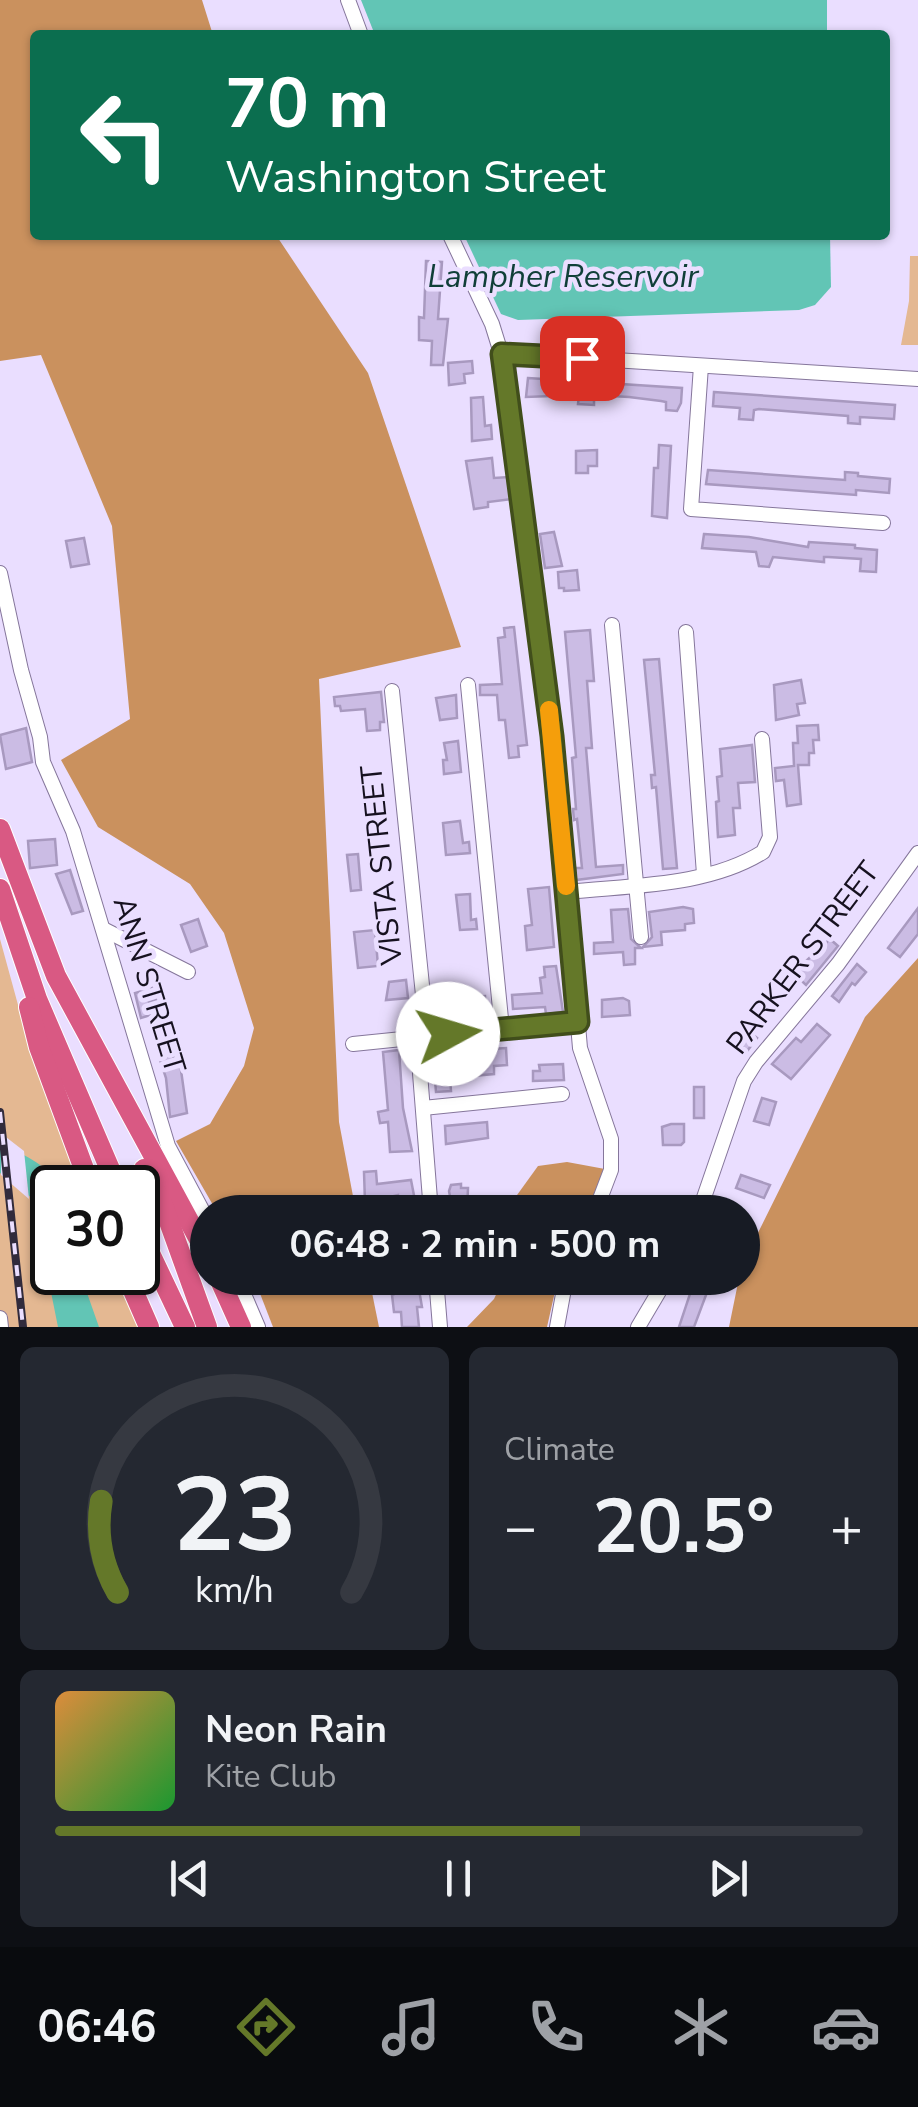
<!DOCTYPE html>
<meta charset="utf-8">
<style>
:root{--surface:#171b24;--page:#242831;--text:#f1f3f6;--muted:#9ea1a6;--line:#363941;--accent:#647829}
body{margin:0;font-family:"Nunito Sans",sans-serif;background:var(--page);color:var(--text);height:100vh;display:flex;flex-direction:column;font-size:38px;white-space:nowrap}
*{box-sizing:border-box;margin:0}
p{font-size:32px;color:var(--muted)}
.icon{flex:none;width:55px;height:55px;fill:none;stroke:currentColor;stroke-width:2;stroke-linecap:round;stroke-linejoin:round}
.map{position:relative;height:1327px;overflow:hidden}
.drawer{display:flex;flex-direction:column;gap:20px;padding:20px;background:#0d0f14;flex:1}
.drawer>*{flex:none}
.top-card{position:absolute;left:30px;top:30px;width:860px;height:210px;border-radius:10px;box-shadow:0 2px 8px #0004;background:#0b6e4f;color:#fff;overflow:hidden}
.speed{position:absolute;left:30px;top:1165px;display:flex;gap:20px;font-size:50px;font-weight:700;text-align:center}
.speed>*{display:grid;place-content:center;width:130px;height:130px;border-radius:50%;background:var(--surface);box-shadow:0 2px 8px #0004;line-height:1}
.speed .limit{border:5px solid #111;border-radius:15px;background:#fff;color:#111}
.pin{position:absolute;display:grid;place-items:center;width:85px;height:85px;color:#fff;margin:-42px;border-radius:20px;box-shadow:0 5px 15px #0006}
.me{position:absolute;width:110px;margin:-55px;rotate:84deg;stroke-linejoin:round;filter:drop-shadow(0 0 8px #0008)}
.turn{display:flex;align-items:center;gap:35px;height:210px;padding:0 30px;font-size:45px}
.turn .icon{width:130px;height:130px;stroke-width:2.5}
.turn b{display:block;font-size:70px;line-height:85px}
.big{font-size:75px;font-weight:700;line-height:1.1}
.drawer .widget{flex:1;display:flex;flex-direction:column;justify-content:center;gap:15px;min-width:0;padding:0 35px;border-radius:15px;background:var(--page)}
.drawer .dial{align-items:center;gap:0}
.dial svg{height:260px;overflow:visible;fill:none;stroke:var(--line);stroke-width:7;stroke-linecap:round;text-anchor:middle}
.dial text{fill:var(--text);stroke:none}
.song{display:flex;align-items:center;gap:30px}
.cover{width:120px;height:120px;border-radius:15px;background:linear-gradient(135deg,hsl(30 70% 55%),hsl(130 70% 35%))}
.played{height:10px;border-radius:5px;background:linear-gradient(90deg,var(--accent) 65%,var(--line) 65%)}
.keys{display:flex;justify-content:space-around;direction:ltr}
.heat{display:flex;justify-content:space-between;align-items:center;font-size:55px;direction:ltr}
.drawer .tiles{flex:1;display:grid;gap:20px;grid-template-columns:1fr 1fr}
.widget:last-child{grid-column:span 2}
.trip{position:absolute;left:190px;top:1195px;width:570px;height:100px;border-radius:50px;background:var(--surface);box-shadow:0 2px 8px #0004;font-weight:700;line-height:100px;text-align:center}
.tab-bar{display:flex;height:160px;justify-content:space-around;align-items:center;background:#090b0e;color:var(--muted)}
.tab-bar .icon{width:70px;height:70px}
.tab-bar .active{color:var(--accent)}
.tab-bar b{font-size:45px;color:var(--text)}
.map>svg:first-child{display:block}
</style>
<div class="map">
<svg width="918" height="1327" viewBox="0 0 918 1327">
<rect width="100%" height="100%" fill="#eadeff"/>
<g fill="#e4b892">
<polygon points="910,256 918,256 918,345 901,345 909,301"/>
<polygon points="0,939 29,1045 83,1187 52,1188 52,1272 117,1273 138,1327 0,1327"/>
</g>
<g fill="#ca915e">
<polygon points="0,0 202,0 213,35 35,35 35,235 276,235 368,373 461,647 319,679 339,1122 356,1212 217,1212 176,1141 210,1124 244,1066 254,1028 224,933 190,884 98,827 61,760 130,719 112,526 41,355 0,361"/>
<polygon points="918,958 918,1327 729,1327 739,1278 742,1278 743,1263 865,1017"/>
<polygon points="567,1162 605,1169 586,1212 509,1212 512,1202 538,1166"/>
<polygon points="254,1278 369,1278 379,1327 273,1327"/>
<polygon points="504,1278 558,1278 547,1327 467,1327 494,1299"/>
</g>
<g fill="#62c5b5">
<polygon points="361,0 827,0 827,35 375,35"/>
<polygon points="464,235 830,235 831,287 815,305 799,310 518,320 501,314"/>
<path d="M0,1139C19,1157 49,1161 57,1187L52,1188V1272L80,1273L99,1327H58L43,1252L35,1240L33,1199L0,1173Z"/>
</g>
<polygon fill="#eadeff" points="2,1134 24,1151 29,1199 1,1175"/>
<g fill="#cbbce4" stroke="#a899bf" stroke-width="2.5">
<polygon points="426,261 442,262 438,319 448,319 443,365 431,365 432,341 419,340 419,317 424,318"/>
<polygon points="472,361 473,373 464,374 465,383 449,385 448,363"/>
<polygon points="528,378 682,388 681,403 677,411 666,410 666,402 661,401 629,397 594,395 594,405 578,404 579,395 526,397"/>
<polygon points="714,392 895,405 894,419 860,417 860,424 848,423 848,416 759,409 754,410 753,420 739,419 740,408 713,406"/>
<polygon points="483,397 485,426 491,425 492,439 472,441 471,398"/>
<polygon points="659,445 671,446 667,518 652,516 654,468 658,468"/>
<polygon points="597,450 597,466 588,466 588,473 576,473 576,451"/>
<polygon points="492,458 494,478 509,477 512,499 488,502 488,507 474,509 466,461"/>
<polygon points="708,470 845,480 845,472 858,473 858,476 890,479 889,493 856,490 856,495 706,484"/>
<polygon points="554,532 562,566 545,568 540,534"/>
<polygon points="704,534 749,537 808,547 809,542 855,545 855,548 877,550 876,572 860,571 861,559 828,557 824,557 824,562 773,557 769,567 759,566 756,552 702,548"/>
<polygon points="84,538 89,564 71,567 66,541"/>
<polygon points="577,570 579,590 564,591 564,588 559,588 558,572"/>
<polygon points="514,627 527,745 518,746 519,757 509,758 505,720 499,720 497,695 480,695 480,685 502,684 498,638 505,637 504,628"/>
<polygon points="590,630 594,681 587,681 592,748 586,748 596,867 623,865 623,874 576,880 575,868 582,868 577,819 574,820 573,809 576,809 572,758 576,757 565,632"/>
<polygon points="659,659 677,868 663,869 656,787 652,788 651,775 655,775 644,660"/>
<polygon points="801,680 805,703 797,704 799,715 776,720 774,685"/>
<polygon points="381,692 384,722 380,722 380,730 367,731 365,709 341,711 340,706 335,706 334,697"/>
<polygon points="456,695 457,718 440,720 436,698"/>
<polygon points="818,725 819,740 813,740 814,753 809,753 809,765 798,765 801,804 787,806 784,780 776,781 775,768 794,766 793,743 798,743 797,726"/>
<polygon points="26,728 32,762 6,769 0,735"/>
<polygon points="458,741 461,772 444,774 443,760 447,760 444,743"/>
<polygon points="752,745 755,782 738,783 740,808 733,808 735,835 718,837 716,802 719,801 717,777 722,776 720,749"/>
<polygon points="460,821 463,843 469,842 470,853 446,855 443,823"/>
<polygon points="55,839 57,865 30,868 28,841"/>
<polygon points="358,854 361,890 351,891 347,855"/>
<polygon points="70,870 83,911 72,914 56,874"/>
<polygon points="549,887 554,947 527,950 525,926 532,925 528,889"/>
<polygon points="470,894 471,920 476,919 477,929 460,930 456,895"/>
<polygon points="683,907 693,909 694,923 685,924 685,930 661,932 662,945 643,947 652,937 649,912"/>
<polygon points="918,908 918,934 900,957 888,948"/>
<polygon points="628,909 631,939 641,948 635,948 635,964 624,965 623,952 594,954 594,943 613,942 611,910"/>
<polygon points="198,919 207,946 191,952 181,925"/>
<polygon points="375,930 378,966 358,968 354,932"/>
<polygon points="830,939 838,946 806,985 793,973"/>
<polygon points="857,964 866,972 855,985 852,983 839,1002 832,996"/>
<polygon points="556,966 563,1012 546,1014 545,1007 513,1009 512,995 542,993 540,978 545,977 544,967"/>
<polygon points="406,980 408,998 386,1000 389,982"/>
<polygon points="152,988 156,1000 149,1002 154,1014 141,1018 135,993"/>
<polygon points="485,996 486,1017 470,1018 469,997"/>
<polygon points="623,998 629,1001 630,1015 602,1017 602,1000"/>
<polygon points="817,1024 830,1035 791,1079 772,1064 796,1038 801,1042"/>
<polygon points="745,1028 757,1038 745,1054 734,1049 739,1039 736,1038"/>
<polygon points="171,1039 174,1064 180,1063 187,1113 170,1117 166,1078 154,1041"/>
<polygon points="506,1048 507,1065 494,1066 494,1074 450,1078 451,1091 436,1092 434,1068 449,1067 448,1062 492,1058 491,1049"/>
<polygon points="399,1050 403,1108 412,1151 390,1152 388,1122 380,1123 378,1112 388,1110 383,1052"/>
<polygon points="563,1064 564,1080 533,1081 533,1071 540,1071 539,1065"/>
<rect x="694" y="1087" width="10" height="31"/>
<polygon points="762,1098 776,1102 769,1125 754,1121"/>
<polygon points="487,1122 488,1138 446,1144 445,1126"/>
<polygon points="671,1124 684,1124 684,1142 681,1145 663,1145 662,1127"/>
<polygon points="376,1171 377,1184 411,1180 417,1211 400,1212 398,1195 365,1203 364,1172"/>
<polygon points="741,1175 770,1185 764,1198 736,1188"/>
<polygon points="461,1184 461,1188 468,1188 467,1212 453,1212 449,1191 451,1185"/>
<polygon points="402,1278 417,1278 422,1307 417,1307 419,1327 402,1327 401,1312 394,1312 392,1295 403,1290"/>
<polygon points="686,1278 719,1281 716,1289 709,1287 694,1327 679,1327 694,1282"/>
</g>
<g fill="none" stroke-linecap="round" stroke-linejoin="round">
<defs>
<g id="minor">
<polyline points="348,0 361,35"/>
<polyline points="450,235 492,324 506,369 553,736 580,1048 611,1139 611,1170 595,1212"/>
<polyline points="502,353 918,379"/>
<polyline points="701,366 691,509 883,523"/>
<polyline points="0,573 21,670 40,737 43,762 73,831 168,1146 208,1221"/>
<polyline points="612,625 641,937"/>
<polyline points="686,632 704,874"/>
<polyline points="468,685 502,1029"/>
<polyline points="392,691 423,995 424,1022 418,1048 431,1212"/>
<path d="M567,892C630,885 707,887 763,852L770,837L762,739"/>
<polyline points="105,930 188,972"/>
<polyline points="353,1044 578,1021"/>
<polyline points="423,1108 562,1094"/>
<polyline points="699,1212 744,1081 756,1062 838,964 918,853"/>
<polyline points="237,1278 258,1327"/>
<polyline points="436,1278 440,1327"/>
<polyline points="0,1318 1,1327"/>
<polyline points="557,1327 566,1278"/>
<polyline points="638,1327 667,1278"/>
</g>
<g id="highway">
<polyline points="0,829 56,976 208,1256"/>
<polyline points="0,889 37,999 118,1188"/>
<polyline points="29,1007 39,1047 91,1188"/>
<polyline points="144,1169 163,1205 207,1327"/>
<polyline points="138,1228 185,1327"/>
<polyline points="125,1272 149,1327"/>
<polyline points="219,1278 241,1327"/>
</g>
</defs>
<use href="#minor" stroke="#85769b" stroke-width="16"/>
<use href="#highway" stroke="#fff" stroke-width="22"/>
<use href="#minor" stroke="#fff" stroke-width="14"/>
<use href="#highway" stroke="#d95983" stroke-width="20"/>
<defs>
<polyline id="rail" points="0,1112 23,1327"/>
</defs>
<use href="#rail" stroke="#312b3c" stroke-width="8"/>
<use href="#rail" stroke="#eadeff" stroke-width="4" stroke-dasharray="11" stroke-linecap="butt"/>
</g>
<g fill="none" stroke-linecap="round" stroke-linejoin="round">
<defs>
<polyline id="route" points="448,1034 578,1022 552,736 502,354 582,358"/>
</defs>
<use href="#route" stroke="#414e1b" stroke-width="25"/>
<use href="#route" stroke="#647829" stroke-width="18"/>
<polyline stroke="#f59e0b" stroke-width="18" points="549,710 566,886"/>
</g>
<g text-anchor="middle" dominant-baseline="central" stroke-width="9" stroke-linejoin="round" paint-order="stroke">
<g font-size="30" fill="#16111f" stroke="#eadeff">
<text transform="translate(382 865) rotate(-96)">VISTA STREET</text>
<text transform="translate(803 958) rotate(-53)">PARKER STREET</text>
<text transform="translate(149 985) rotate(73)">ANN STREET</text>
</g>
<g font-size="32" font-style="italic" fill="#103f38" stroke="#eadeff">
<text x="563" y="276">Lampher Reservoir</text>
</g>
</g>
</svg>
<div class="speed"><div class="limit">30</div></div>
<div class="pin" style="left:582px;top:358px;background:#d93025"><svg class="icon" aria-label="arrive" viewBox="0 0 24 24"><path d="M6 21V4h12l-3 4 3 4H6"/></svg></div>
<svg class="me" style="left:448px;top:1034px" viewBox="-20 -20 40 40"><circle r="19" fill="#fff"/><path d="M0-13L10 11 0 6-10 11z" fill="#647829"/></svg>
<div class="trip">06:48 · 2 min · 500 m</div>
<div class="top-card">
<div class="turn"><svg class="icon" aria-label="left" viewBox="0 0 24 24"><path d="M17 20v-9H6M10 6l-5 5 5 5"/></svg><div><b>70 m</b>Washington Street</div></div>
</div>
</div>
<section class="drawer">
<div class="tiles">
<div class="widget dial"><svg viewBox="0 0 100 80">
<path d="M14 69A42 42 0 1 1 86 69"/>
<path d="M14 69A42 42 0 0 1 9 41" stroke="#647829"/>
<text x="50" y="56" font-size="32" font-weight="700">23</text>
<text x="50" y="72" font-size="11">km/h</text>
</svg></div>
<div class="widget"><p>Climate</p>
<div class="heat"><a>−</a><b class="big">20.5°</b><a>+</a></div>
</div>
<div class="widget">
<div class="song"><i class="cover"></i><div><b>Neon Rain</b><p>Kite Club</p></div></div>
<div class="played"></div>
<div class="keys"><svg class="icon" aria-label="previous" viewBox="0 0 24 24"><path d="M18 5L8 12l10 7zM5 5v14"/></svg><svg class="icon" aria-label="pause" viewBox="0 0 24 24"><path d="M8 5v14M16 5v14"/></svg><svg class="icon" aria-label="next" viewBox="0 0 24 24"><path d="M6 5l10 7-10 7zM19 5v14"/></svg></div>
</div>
</div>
</section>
<nav class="tab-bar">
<b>06:46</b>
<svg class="icon active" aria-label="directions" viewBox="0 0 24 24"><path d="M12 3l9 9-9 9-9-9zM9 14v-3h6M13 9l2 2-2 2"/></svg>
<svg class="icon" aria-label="music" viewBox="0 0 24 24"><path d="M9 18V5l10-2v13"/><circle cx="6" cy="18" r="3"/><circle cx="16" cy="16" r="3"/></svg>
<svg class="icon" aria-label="phone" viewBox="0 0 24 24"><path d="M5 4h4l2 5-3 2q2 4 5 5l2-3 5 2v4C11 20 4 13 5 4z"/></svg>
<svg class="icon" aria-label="climate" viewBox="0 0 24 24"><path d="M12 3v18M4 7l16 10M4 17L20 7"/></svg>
<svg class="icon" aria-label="car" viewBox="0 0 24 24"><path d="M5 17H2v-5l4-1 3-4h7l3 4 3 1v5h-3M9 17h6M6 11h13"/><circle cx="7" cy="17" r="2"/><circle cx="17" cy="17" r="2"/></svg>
</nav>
